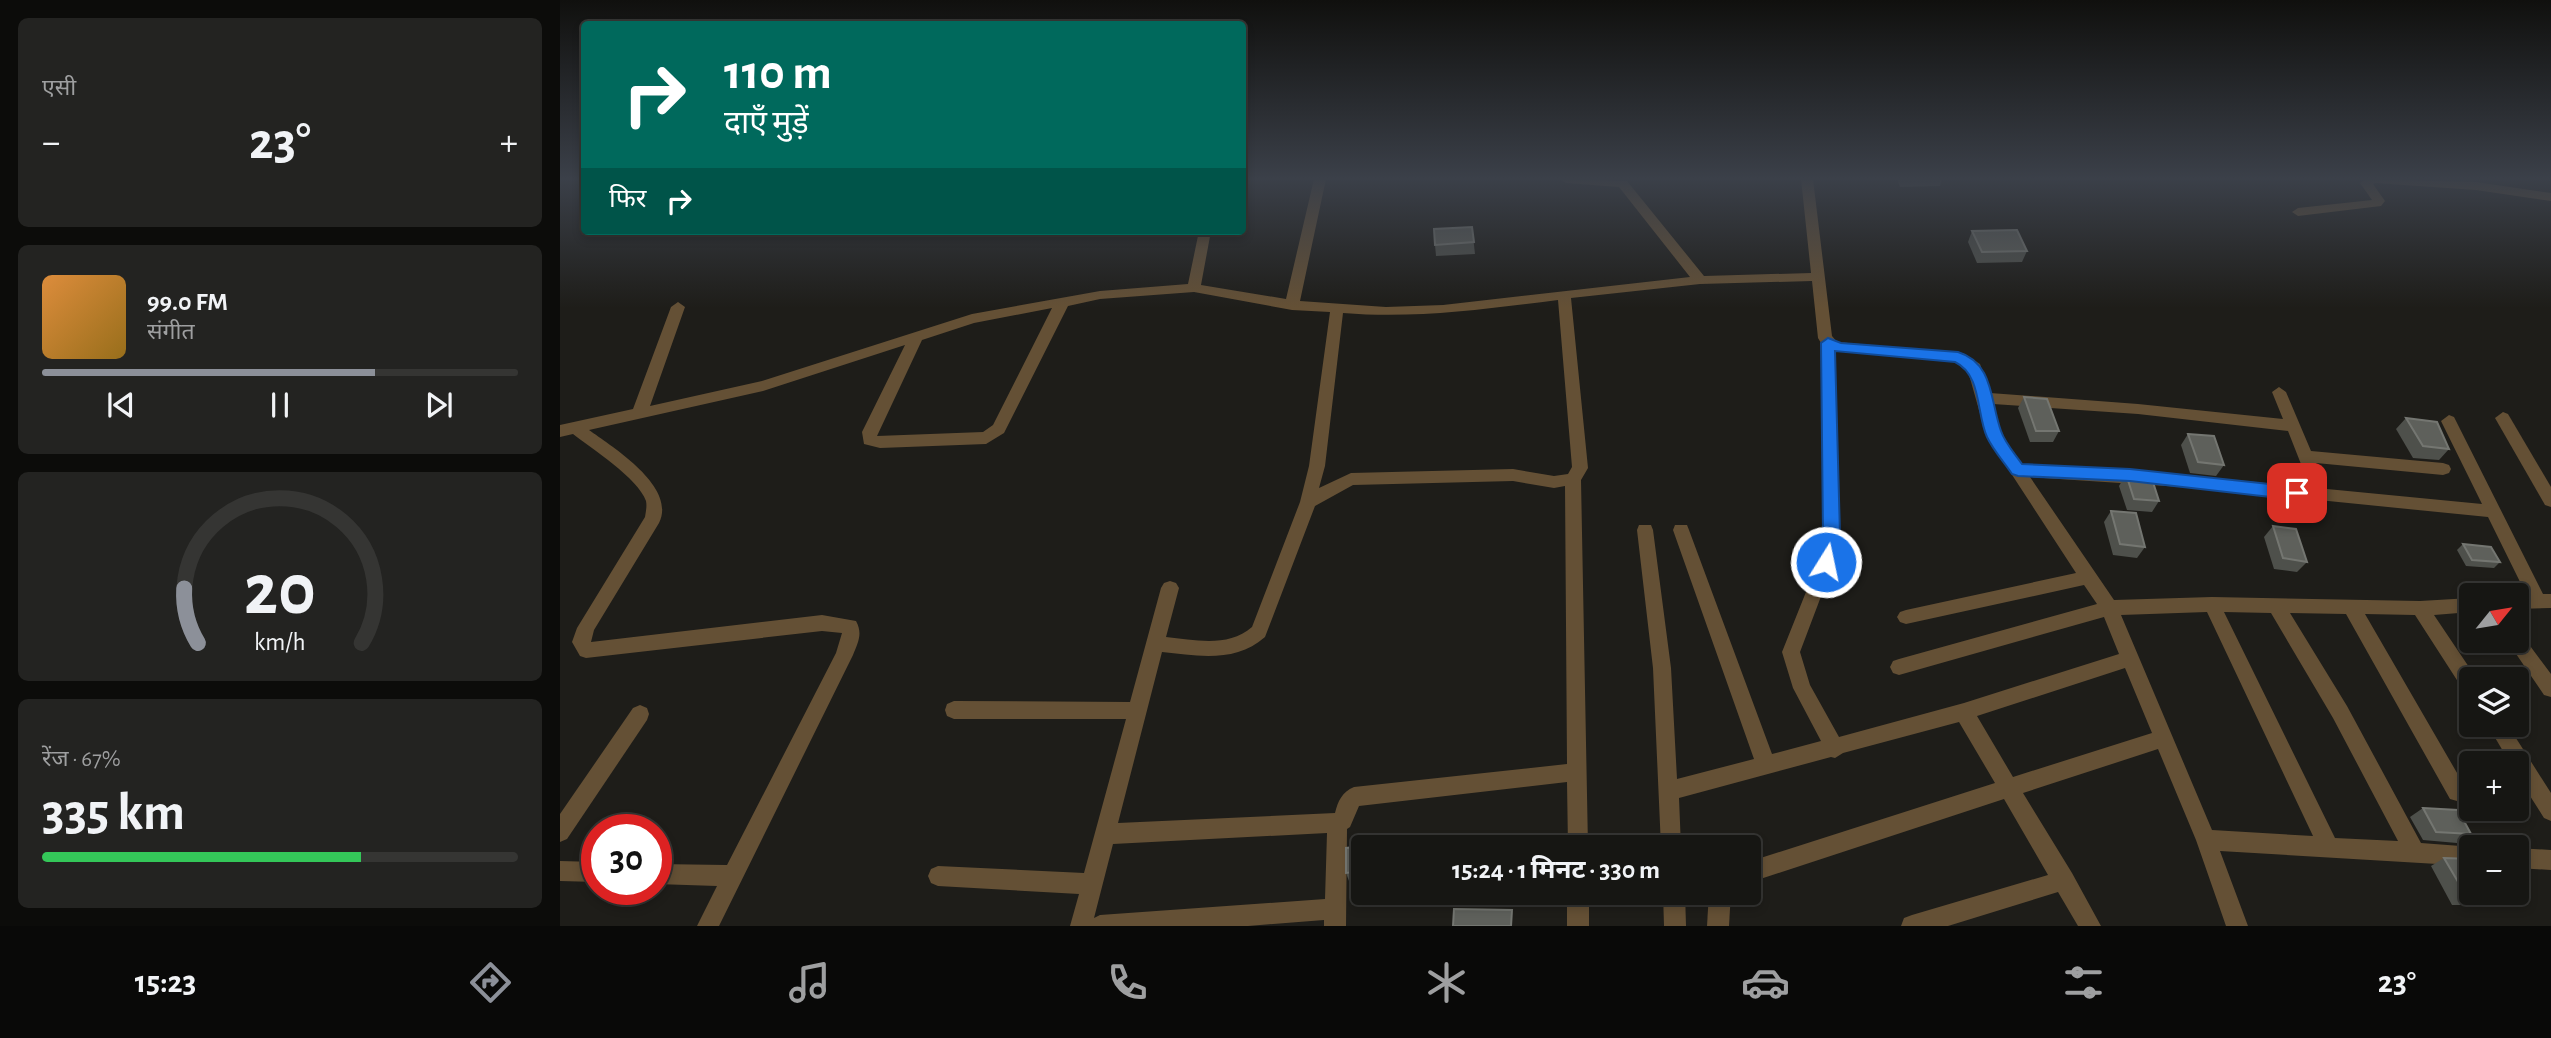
<!DOCTYPE html>
<html lang="hi">
<meta charset="utf-8">
<style>
:root{--surface:#161613;--page:#232321;--text:#f1f3f6;--muted:#9e9fa0;--line:#353533;--accent:#8c9099}
body{margin:0;font-family:"Alegreya Sans","Noto Sans Devanagari",sans-serif;background:var(--page);color:var(--text);height:100vh;display:flex;flex-direction:column;font-size:26px;white-space:nowrap}
*{box-sizing:border-box;margin:0}
p{font-size:23px;color:var(--muted)}
.icon{flex:none;width:38px;height:38px;fill:none;stroke:currentColor;stroke-width:2;stroke-linecap:round;stroke-linejoin:round}
.map{position:relative;flex:1;overflow:hidden}
.side{display:flex;flex-direction:column;gap:18px;padding:18px;background:#0c0c0a;width:560px}
.side>*{flex:none}
.top-card{position:absolute;left:21px;top:21px;width:665px;height:214px;border-radius:7px;box-shadow:0 4px 10px #0003,0 0 0 2px var(--line);background:#00695c;color:#fff;overflow:hidden}
.needle{width:46px;rotate:60deg}
.tools{position:absolute;left:1899px;top:583px;display:grid;gap:14px}
.tools a{display:grid;place-items:center;width:70px;height:70px;border-radius:7px;background:var(--surface);box-shadow:0 4px 10px #0003,0 0 0 2px var(--line);font-size:35px}
.speed{position:absolute;left:21px;top:814px;display:flex;gap:14px;font-size:35px;font-weight:700;text-align:center}
.speed>*{display:grid;place-content:center;width:91px;height:91px;border-radius:50%;background:var(--surface);box-shadow:0 4px 10px #0003,0 0 0 2px var(--line);line-height:1}
.speed .limit{border:10px solid #d22;background:#fff;color:#111}
.pin{position:absolute;display:grid;place-items:center;width:60px;height:60px;color:#fff;margin:-30px;border-radius:14px;box-shadow:0 4px 10px #0006}
.me{position:absolute;width:77px;margin:-38px;rotate:10deg;stroke-linejoin:round;filter:drop-shadow(0 0 5px #0008)}
.turn{display:flex;align-items:center;gap:24px;height:147px;padding:0 28px;font-size:32px}
.turn .icon{width:91px;height:91px;stroke-width:2.5}
.turn b{display:block;font-size:49px;line-height:60px}
.then{display:flex;align-items:center;height:66px;padding:0 28px;background:#0003;gap:14px;font-size:26px}
.big{font-size:52px;font-weight:700;line-height:1.1}
.side .widget{flex:1;display:flex;flex-direction:column;justify-content:center;gap:10px;min-width:0;padding:0 24px;border-radius:10px;background:var(--page)}
.side .dial{align-items:center;gap:0}
.dial svg{height:182px;overflow:visible;fill:none;stroke:var(--line);stroke-width:7;stroke-linecap:round;text-anchor:middle}
.dial text{fill:var(--text);stroke:none}
.song{display:flex;align-items:center;gap:21px}
.cover{width:84px;height:84px;border-radius:10px;background:linear-gradient(135deg,hsl(30 70% 55%),hsl(40 70% 35%))}
.played{height:7px;border-radius:4px;background:linear-gradient(90deg,var(--accent) 70%,var(--line) 70%)}
.keys{display:flex;justify-content:space-around;direction:ltr}
.heat{display:flex;justify-content:space-between;align-items:center;font-size:38px;direction:ltr}
.charge{height:10px;border-radius:5px;background:linear-gradient(90deg,#34c759 67%,var(--line) 0)}
.trip{position:absolute;left:791px;top:835px;width:410px;height:70px;border-radius:7px;background:var(--surface);box-shadow:0 4px 10px #0003,0 0 0 2px var(--line);font-weight:700;line-height:70px;text-align:center}
.tab-bar{display:flex;height:112px;justify-content:space-around;align-items:center;background:#090908;color:var(--muted)}
.tab-bar .icon{width:49px;height:49px}
.tab-bar .current{color:var(--accent)}
.tab-bar b{font-size:32px;color:var(--text)}
main{display:flex;flex:1;min-height:0}
.map>svg:first-child{display:block}
</style>
<main>
<section class="side">
<div class="widget"><p>एसी</p>
<div class="heat"><a>−</a><b class="big">23°</b><a>+</a></div>
</div>
<div class="widget">
<div class="song"><i class="cover"></i><div><b>99.0 FM</b><p>संगीत</p></div></div>
<div class="played"></div>
<div class="keys"><svg class="icon" aria-label="previous" viewBox="0 0 24 24"><path d="M18 5L8 12l10 7zM5 5v14"/></svg><svg class="icon" aria-label="pause" viewBox="0 0 24 24"><path d="M8 5v14M16 5v14"/></svg><svg class="icon" aria-label="next" viewBox="0 0 24 24"><path d="M6 5l10 7-10 7zM19 5v14"/></svg></div>
</div>
<div class="widget dial"><svg viewBox="0 0 100 80">
<path d="M14 69A42 42 0 1 1 86 69"/>
<path d="M14 69A42 42 0 0 1 8 45" stroke="#8c9099"/>
<text x="50" y="56" font-size="32" font-weight="700">20</text>
<text x="50" y="72" font-size="11">km/h</text>
</svg></div>
<div class="widget"><p>रेंज · 67%</p><b class="big">335 km</b><div class="charge"></div></div>
</section>
<div class="map">
<svg width="1991" height="926" viewBox="0 0 1991 926">
<rect width="100%" height="100%" fill="#1e1d19"/>
<g fill="none" stroke-linecap="round" stroke-linejoin="round">
<g fill="#645035" fill-rule="evenodd">
<path d="M754,179H766L740,301L826,307L883,305L1130,277L1059,187L1006,183L1000,179L1067,181L1144,276L1251,273L1241,179H1253L1272,336L1277,342L1403,353L1420,364L1430,393L1578,404L1723,419L1712,392L1719,387L1726,392L1751,451L1883,463L1889,465L1891,469L1889,473L1883,475L1756,463L1767,489L1922,504L1881,421L1889,415L1894,417L1983,594H1991V608L1956,609L1955,595L1966,594L1928,517L1637,488L1470,477L1554,600L1652,597L1860,601L1911,598V612L1874,615L1917,679H1911V693L1904,691L1855,615L1805,614L1904,785L1907,792L1904,799L1897,801L1890,799L1786,614L1730,613L1787,706L1861,843L1914,847H1911V866L1660,851L1688,926H1666L1636,840L1598,749L1463,793L1512,873L1541,926H1518L1498,892L1388,926H1341L1344,918L1352,915L1488,875L1444,799L1188,883V862L1435,783L1399,722L1283,753L1275,758L1271,757L1119,798L1121,847H1101L1093,668L1077,530L1079,525H1091L1093,530L1111,668L1117,779L1194,759L1113,530L1115,525H1127L1129,530L1212,754L1261,741L1233,688L1222,652L1258,562L1264,535L1261,343L1258,338L1252,281L1140,284L1011,298L1028,468L1021,480L1028,847H1008L1007,782L799,806L790,827L787,829L786,926H764V920L688,926H510L519,894L378,886L371,883L368,876L371,869L378,866L524,873L566,719H394L387,716L385,710L387,704L394,701L570,702L601,588L604,583L610,581L616,583L619,588L606,637C635,640 668,648 692,627L740,502L749,466L770,312L732,310L634,292L540,299L508,306L444,433L426,444L320,448L304,444L302,432L345,345L203,391L29,430C54,448 117,487 99,523L34,630L31,642L262,615L296,621C303,634 298,642 293,655L159,926H137L157,886L96,884V864L167,865L276,653L282,633L262,631L26,658L20,656L12,642L17,628L85,517C86,511 87,506 86,501C78,478 32,449 13,434L0,437V425L73,409L111,307L118,302L125,307L90,406L202,381L412,314L540,291L628,284L639,231H651L641,285L726,299ZM998,300L1012,467L1008,474L994,476L953,469L791,473L759,488L765,466L783,313C856,319 926,309 998,300ZM492,308L433,425L423,432L317,436L362,340L414,323ZM1275,351L1395,362L1408,371L1426,435L1516,573L1346,610L1340,612L1337,617L1340,622L1346,624L1524,585L1537,604L1339,659L1333,661L1330,667L1333,673L1339,675L1544,617L1559,654L1404,703L1279,737L1250,685L1240,652L1274,562L1280,535ZM1433,404L1578,414L1728,431L1750,487L1577,471L1462,464L1441,434ZM953,481L994,488L1005,486L1007,764L794,787C782,792 778,801 775,813L558,823L602,652C638,656 676,663 705,637L755,506L793,485ZM1647,612L1753,836L1652,830L1561,615ZM1664,612L1711,613L1773,718L1838,841L1775,838ZM1565,668L1592,733L1453,777L1417,716ZM767,833L765,899L540,915L534,918L553,844Z"/>
<polygon points="1805,179 1916,182 1991,193 1991,201 1916,190 1815,183 1813,184 1825,201 1821,206 1738,216 1732,212 1738,208 1812,200 1800,183"/>
<polygon points="1943,412 1948,414 1991,487 1991,507 1985,505 1935,418"/>
<polygon points="1956,632 1962,635 1991,674 1991,697 1984,695 1950,645 1947,640 1956,640"/>
<polygon points="80,705 87,708 89,714 87,720 7,839 0,842 0,814 73,708"/>
<polygon points="1927,724 1947,724 1991,793 1991,821 1984,818 1956,774 1956,763 1950,763"/>
<polygon points="1956,848 1991,850 1991,870 1956,868"/>
<polygon points="0,861 37,862 37,882 0,881"/>
<rect x="1007" y="892" width="22" height="34"/>
<polygon points="1103,892 1125,892 1126,926 1104,926"/>
<polygon points="1149,892 1171,892 1169,926 1147,926"/>
</g>
</g>
<g fill="#4e504b">
<polygon points="1337,179 1382,179 1380,186 1340,187"/>
<polygon points="912,227 915,254 876,256 875,245"/>
<polygon points="1412,231 1467,251 1462,262 1417,263 1408,242"/>
<polygon points="1464,397 1499,431 1493,442 1470,442 1458,408"/>
<polygon points="1846,418 1889,449 1879,460 1853,458 1836,429"/>
<polygon points="1628,434 1664,465 1656,476 1630,473 1621,445"/>
<polygon points="1566,474 1599,501 1592,512 1567,510 1559,486"/>
<polygon points="1551,511 1585,547 1577,558 1553,555 1544,522"/>
<polygon points="1713,526 1747,562 1737,572 1714,569 1704,537"/>
<polygon points="1903,544 1940,562 1934,568 1906,566 1897,550"/>
<polygon points="1863,808 1911,834 1897,843 1863,840 1850,817"/>
<polygon points="803,847 803,880 789,881 786,873"/>
<polygon points="1884,858 1957,897 1941,905 1892,905 1871,866"/>
</g>
<g fill="#5e605b" stroke="#747671" stroke-width="2">
<polygon points="912,227 914,242 875,245 874,229"/>
<polygon points="1457,230 1467,251 1422,252 1412,231"/>
<polygon points="1464,397 1487,399 1499,431 1476,431"/>
<polygon points="1846,418 1877,422 1889,449 1863,446"/>
<polygon points="1628,434 1654,436 1664,465 1638,462"/>
<polygon points="1566,474 1591,476 1599,501 1574,499"/>
<polygon points="1551,511 1576,513 1585,547 1560,544"/>
<polygon points="1713,526 1736,529 1747,562 1723,558"/>
<polygon points="1903,544 1931,547 1940,562 1912,560"/>
<polygon points="1863,808 1898,810 1911,834 1876,832"/>
<polygon points="851,841 851,847 803,847 803,871 786,873 786,848"/>
<polygon points="1884,858 1911,859 1911,892 1954,892 1957,897 1907,897"/>
<polygon points="894,909 952,910 951,926 893,926"/>
</g>
<linearGradient id="sky" x2="0" y2="1"><stop stop-color="#10100e"/><stop offset="0.58" stop-color="#3b4049"/><stop offset="1" stop-color="#3b4049" stop-opacity="0"/></linearGradient>
<rect width="1991" height="308" fill="url(#sky)"/>
<path fill="#1a73e8" stroke="#114b97" stroke-width="2" d="M1268,338L1281,343L1398,352C1434,363 1430,401 1441,431C1445,443 1455,454 1462,464L1570,469L1737,487L1746,493L1737,500L1570,481L1458,476L1452,474C1444,462 1433,450 1427,437C1416,413 1422,375 1395,362L1275,351L1280,535L1272,567H1260L1257,562L1263,535L1261,343Z"/>
</svg>
<div class="tools">
<a><svg class="needle" viewBox="-14 -14 28 28"><path d="M0-13l5 13h-10z" fill="#e53935"/><path d="M0 13l5-13h-10z" fill="#9e9fa0"/></svg></a>
<a><svg class="icon" aria-label="layers" viewBox="0 0 24 24"><path d="M12 4l9 5-9 5-9-5zM3 14l9 5 9-5"/></svg></a>
<a>+</a>
<a>−</a>
</div>
<div class="speed"><div class="limit">30</div></div>
<div class="pin" style="left:1737px;top:493px;background:#d93025"><svg class="icon" aria-label="arrive" viewBox="0 0 24 24"><path d="M6 21V4h12l-3 4 3 4H6"/></svg></div>
<svg class="me" style="left:1266px;top:562px" viewBox="-20 -20 40 40"><circle r="17" fill="#1a73e8" stroke="#fff" stroke-width="3"/><path d="M0-11L8 9 0 5-8 9z" fill="#fff"/></svg>
<div class="trip">15:24 · 1 मिनट · 330 m</div>
<div class="top-card">
<div class="turn"><svg class="icon" aria-label="right" viewBox="0 0 24 24"><path d="M7 20v-9h11M14 6l5 5-5 5"/></svg><div><b>110 m</b>दाएँ मुड़ें</div></div>
<div class="then">फिर<svg class="icon" aria-label="right" viewBox="0 0 24 24"><path d="M7 20v-9h11M14 6l5 5-5 5"/></svg></div>
</div>
</div>
</main>
<nav class="tab-bar">
<b>15:23</b>
<svg class="icon current" aria-label="directions" viewBox="0 0 24 24"><path d="M12 3l9 9-9 9-9-9zM9 14v-3h6M13 9l2 2-2 2"/></svg>
<svg class="icon" aria-label="music" viewBox="0 0 24 24"><path d="M9 18V5l10-2v13"/><circle cx="6" cy="18" r="3"/><circle cx="16" cy="16" r="3"/></svg>
<svg class="icon" aria-label="phone" viewBox="0 0 24 24"><path d="M5 4h4l2 5-3 2q2 4 5 5l2-3 5 2v4C11 20 4 13 5 4z"/></svg>
<svg class="icon" aria-label="climate" viewBox="0 0 24 24"><path d="M12 3v18M4 7l16 10M4 17L20 7"/></svg>
<svg class="icon" aria-label="car" viewBox="0 0 24 24"><path d="M5 17H2v-5l4-1 3-4h7l3 4 3 1v5h-3M9 17h6M6 11h13"/><circle cx="7" cy="17" r="2"/><circle cx="17" cy="17" r="2"/></svg>
<svg class="icon" aria-label="filters" viewBox="0 0 24 24"><path d="M4 7h16M4 17h16"/><circle cx="9" cy="7" r="2"/><circle cx="15" cy="17" r="2"/></svg>
<b>23°</b>
</nav>
